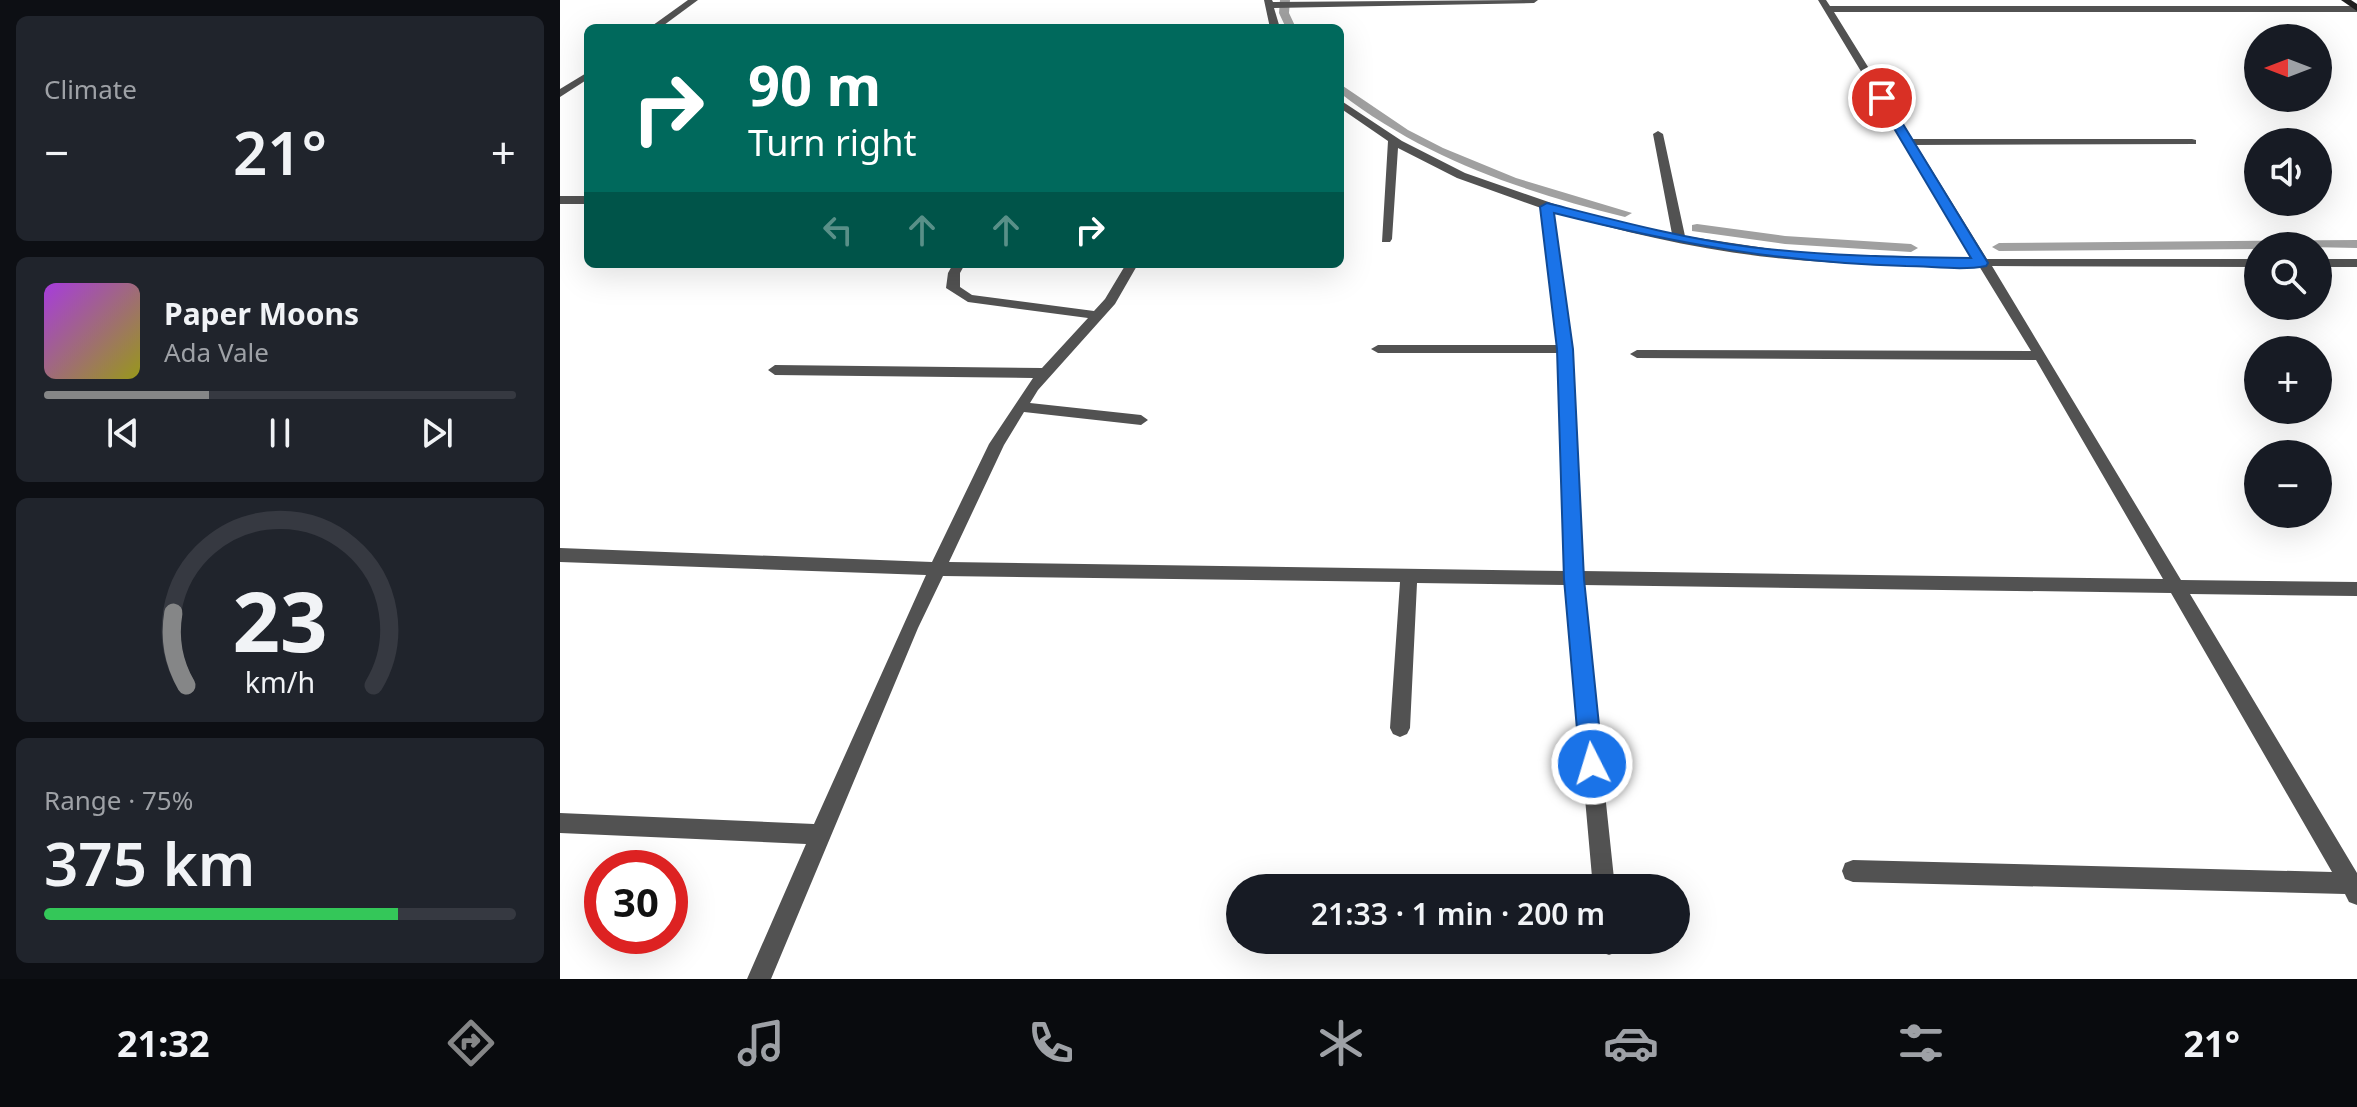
<!DOCTYPE html>
<meta charset="utf-8">
<style>
:root{--surface:#171b24;--page:#20242c;--text:#f1f3f6;--muted:#9ea1a6;--line:#363941;--accent:#858687}
body{margin:0;font-family:"Noto Sans",sans-serif;background:var(--page);color:var(--text);height:100vh;display:flex;flex-direction:column;font-size:30px;white-space:nowrap}
*{box-sizing:border-box;margin:0}
p{font-size:26px;color:var(--muted)}
.icon{flex:none;width:44px;height:44px;fill:none;stroke:currentColor;stroke-width:2;stroke-linecap:round;stroke-linejoin:round}
.map{position:relative;flex:1;overflow:hidden}
.sheet{display:flex;flex-direction:column;gap:16px;padding:16px;background:#0d0f14;width:560px}
.sheet>*{flex:none}
.top-card{position:absolute;left:24px;top:24px;width:760px;height:244px;border-radius:12px;box-shadow:0 8px 32px #0002;background:#00695c;color:#fff;overflow:hidden}
.needle{width:52px;rotate:270deg}
.fabs{position:absolute;left:1684px;top:24px;display:grid;gap:16px}
.fabs a{display:grid;place-items:center;width:88px;height:88px;border-radius:50%;background:var(--surface);box-shadow:0 8px 32px #0002;font-size:40px}
.speed{position:absolute;left:24px;top:850px;display:flex;gap:16px;font-size:40px;font-weight:700;text-align:center}
.speed>*{display:grid;place-content:center;width:104px;height:104px;border-radius:50%;background:var(--surface);box-shadow:0 8px 32px #0002;line-height:1}
.speed .limit{border:12px solid #d22;background:#fff;color:#111}
.pin{position:absolute;display:grid;place-items:center;width:68px;height:68px;color:#fff;margin:-34px;border:4px solid #fff;border-radius:50%;box-shadow:0 2px 8px #0007}
.me{position:absolute;width:88px;margin:-44px;rotate:355deg;stroke-linejoin:round;filter:drop-shadow(0 0 6px #0008)}
.turn{display:flex;align-items:center;gap:28px;height:168px;padding:0 32px;font-size:36px}
.turn .icon{width:104px;height:104px;stroke-width:2.5}
.turn b{display:block;font-size:56px;line-height:68px}
.lanes{display:flex;align-items:center;height:76px;padding:0 32px;background:#0003;justify-content:center;gap:40px;direction:ltr}
.lanes .off{opacity:.35}
.big{font-size:60px;font-weight:600;line-height:1.1}
.sheet .card{flex:1;display:flex;flex-direction:column;justify-content:center;gap:12px;min-width:0;padding:0 28px;border-radius:12px;background:var(--page)}
.sheet .dial{align-items:center;gap:0}
.dial svg{height:208px;overflow:visible;fill:none;stroke:var(--line);stroke-width:7;stroke-linecap:round;text-anchor:middle}
.dial text{fill:var(--text);stroke:none}
.song{display:flex;align-items:center;gap:24px}
.cover{width:96px;height:96px;border-radius:12px;background:linear-gradient(135deg,hsl(280 70% 55%),hsl(60 70% 35%))}
.played{height:8px;border-radius:4px;background:linear-gradient(90deg,var(--accent) 35%,var(--line) 35%)}
.keys{display:flex;justify-content:space-around;direction:ltr}
.heat{display:flex;justify-content:space-between;align-items:center;font-size:44px;direction:ltr}
.charge{height:12px;border-radius:6px;background:linear-gradient(90deg,#34c759 75%,var(--line) 0)}
.trip{position:absolute;left:666px;top:874px;width:464px;height:80px;border-radius:40px;background:var(--surface);box-shadow:0 8px 32px #0002;font-weight:600;line-height:80px;text-align:center}
.menu{display:flex;height:128px;justify-content:space-around;align-items:center;background:#090b0e;color:var(--muted)}
.menu .icon{width:56px;height:56px}
.menu .on{color:var(--accent)}
.menu b{font-size:36px;color:var(--text)}
main{display:flex;flex:1;min-height:0}
.map>svg:first-child{display:block}
</style>
<main>
<section class="sheet">
<div class="card"><p>Climate</p>
<div class="heat"><a>−</a><b class="big">21°</b><a>+</a></div>
</div>
<div class="card">
<div class="song"><i class="cover"></i><div><b>Paper Moons</b><p>Ada Vale</p></div></div>
<div class="played"></div>
<div class="keys"><svg class="icon" aria-label="previous" viewBox="0 0 24 24"><path d="M18 5L8 12l10 7zM5 5v14"/></svg><svg class="icon" aria-label="pause" viewBox="0 0 24 24"><path d="M8 5v14M16 5v14"/></svg><svg class="icon" aria-label="next" viewBox="0 0 24 24"><path d="M6 5l10 7-10 7zM19 5v14"/></svg></div>
</div>
<div class="card dial"><svg viewBox="0 0 100 80">
<path d="M14 69A42 42 0 1 1 86 69"/>
<path d="M14 69A42 42 0 0 1 9 41" stroke="#858687"/>
<text x="50" y="56" font-size="32" font-weight="700">23</text>
<text x="50" y="72" font-size="11">km/h</text>
</svg></div>
<div class="card"><p>Range · 75%</p><b class="big">375 km</b><div class="charge"></div></div>
</section>
<div class="map">
<svg width="1797" height="979" viewBox="0 0 1797 979">
<rect width="100%" height="100%" fill="#fff"/>
<g fill="none" stroke-linecap="round" stroke-linejoin="round">
<g fill="#a0a0a0" fill-rule="evenodd">
<polygon points="720,0 730,0 729,13 736,28 726,28 719,13"/>
<path d="M780,84L848,130L883,148L956,178L1072,213L1065,217C962,191 865,159 780,93Z"/>
<polygon points="1137,224 1225,236 1351,244 1358,248 1351,252 1225,244 1132,231 1132,225"/>
<polygon points="1797,240 1797,248 1698,246 1698,249 1439,251 1432,247 1439,243"/>
</g>
<polygon fill="#525252" fill-rule="evenodd" points="1632,139 1636,140 1636,144 1348,145 1343,142 1348,139"/>
<g fill="#525252" fill-rule="evenodd">
<polygon points="128,0 138,0 100,28 89,28"/>
<polygon points="704,0 712,0 713,2 978,0 974,3 714,8 720,28 710,28"/>
<path d="M1258,0H1266L1270,6H1797V12H1274L1427,259H1698V267L1432,266L1621,580L1797,582V596L1630,594L1797,873V905L1789,902L1785,894L1293,882L1285,879L1282,871L1285,863L1293,860L1772,872L1611,593L1023,585L1055,888H1033L1006,585L857,583L850,728L847,734L840,737L833,734L830,728L840,582L383,576L358,628L211,979H187L246,844L0,833V813L254,824L366,575L0,562V548L372,562L429,444L473,378L215,375L208,370L215,365L482,368L528,318L408,302L386,288L388,273L393,264H405L400,273V287L412,295L534,311L545,299L566,264H578L555,304L478,390L470,403L581,415L588,420L581,425L464,412L444,445L389,562L1005,571L998,353H818L811,349L818,345H998L981,208L897,178L838,148L832,239L830,242H822L828,141L780,108V100L842,141L905,173L1006,208L1112,234L1093,134L1098,131L1103,134L1125,236L1238,253L1414,259ZM994,212C1066,233 1141,250 1216,258C1284,265 1351,265 1419,266L1471,351L1077,350L1070,354L1077,358L1476,360L1603,579L1022,571L1012,349Z"/>
<polygon points="28,72 28,79 0,97 0,89"/>
<rect x="0" y="196" width="28" height="8"/>
<rect x="1758" y="259" width="39" height="8"/>
<polygon points="1038,940 1060,940 1057,952 1049,955 1041,952"/>
</g>
<polygon fill="#1f1f1f" fill-rule="evenodd" points="1781,0 1791,0 1797,4 1797,11"/>
</g>
<path fill="#1a73e8" stroke="#114b97" stroke-width="2" d="M1322,95L1327,98L1428,263L1426,266C1401,271 1371,266 1346,266C1222,263 1113,243 994,213L1013,349L1024,579L1043,764L1040,772L1032,775L1024,772L1020,764L1004,579L997,349L980,207L987,203C1054,220 1121,238 1190,247C1263,256 1337,257 1411,258L1316,98Z"/>
</svg>
<div class="fabs">
<a><svg class="needle" viewBox="-14 -14 28 28"><path d="M0-13l5 13h-10z" fill="#e53935"/><path d="M0 13l5-13h-10z" fill="#9ea1a6"/></svg></a>
<a><svg class="icon" aria-label="sound" viewBox="0 0 24 24"><path d="M4 9h4l5-4v14l-5-4H4zM17 9q2 3 0 6"/></svg></a>
<a><svg class="icon" aria-label="search" viewBox="0 0 24 24"><circle cx="10" cy="10" r="6"/><path d="M15 15l6 6"/></svg></a>
<a>+</a>
<a>−</a>
</div>
<div class="speed"><div class="limit">30</div></div>
<div class="pin" style="left:1322px;top:98px;background:#d93025"><svg class="icon" aria-label="arrive" viewBox="0 0 24 24"><path d="M6 21V4h12l-3 4 3 4H6"/></svg></div>
<svg class="me" style="left:1032px;top:764px" viewBox="-20 -20 40 40"><circle r="17" fill="#1a73e8" stroke="#fff" stroke-width="3"/><path d="M0-11L8 9 0 5-8 9z" fill="#fff"/></svg>
<div class="trip">21:33 · 1 min · 200 m</div>
<div class="top-card">
<div class="turn"><svg class="icon" aria-label="right" viewBox="0 0 24 24"><path d="M7 20v-9h11M14 6l5 5-5 5"/></svg><div><b>90 m</b>Turn right</div></div>
<div class="lanes"><svg class="icon off" aria-label="left" viewBox="0 0 24 24"><path d="M17 20v-9H6M10 6l-5 5 5 5"/></svg><svg class="icon off" aria-label="ahead" viewBox="0 0 24 24"><path d="M12 20V5M6 11l6-6 6 6"/></svg><svg class="icon off" aria-label="ahead" viewBox="0 0 24 24"><path d="M12 20V5M6 11l6-6 6 6"/></svg><svg class="icon" aria-label="right" viewBox="0 0 24 24"><path d="M7 20v-9h11M14 6l5 5-5 5"/></svg></div>
</div>
</div>
</main>
<nav class="menu">
<b>21:32</b>
<svg class="icon on" aria-label="directions" viewBox="0 0 24 24"><path d="M12 3l9 9-9 9-9-9zM9 14v-3h6M13 9l2 2-2 2"/></svg>
<svg class="icon" aria-label="music" viewBox="0 0 24 24"><path d="M9 18V5l10-2v13"/><circle cx="6" cy="18" r="3"/><circle cx="16" cy="16" r="3"/></svg>
<svg class="icon" aria-label="phone" viewBox="0 0 24 24"><path d="M5 4h4l2 5-3 2q2 4 5 5l2-3 5 2v4C11 20 4 13 5 4z"/></svg>
<svg class="icon" aria-label="climate" viewBox="0 0 24 24"><path d="M12 3v18M4 7l16 10M4 17L20 7"/></svg>
<svg class="icon" aria-label="car" viewBox="0 0 24 24"><path d="M5 17H2v-5l4-1 3-4h7l3 4 3 1v5h-3M9 17h6M6 11h13"/><circle cx="7" cy="17" r="2"/><circle cx="17" cy="17" r="2"/></svg>
<svg class="icon" aria-label="filters" viewBox="0 0 24 24"><path d="M4 7h16M4 17h16"/><circle cx="9" cy="7" r="2"/><circle cx="15" cy="17" r="2"/></svg>
<b>21°</b>
</nav>
